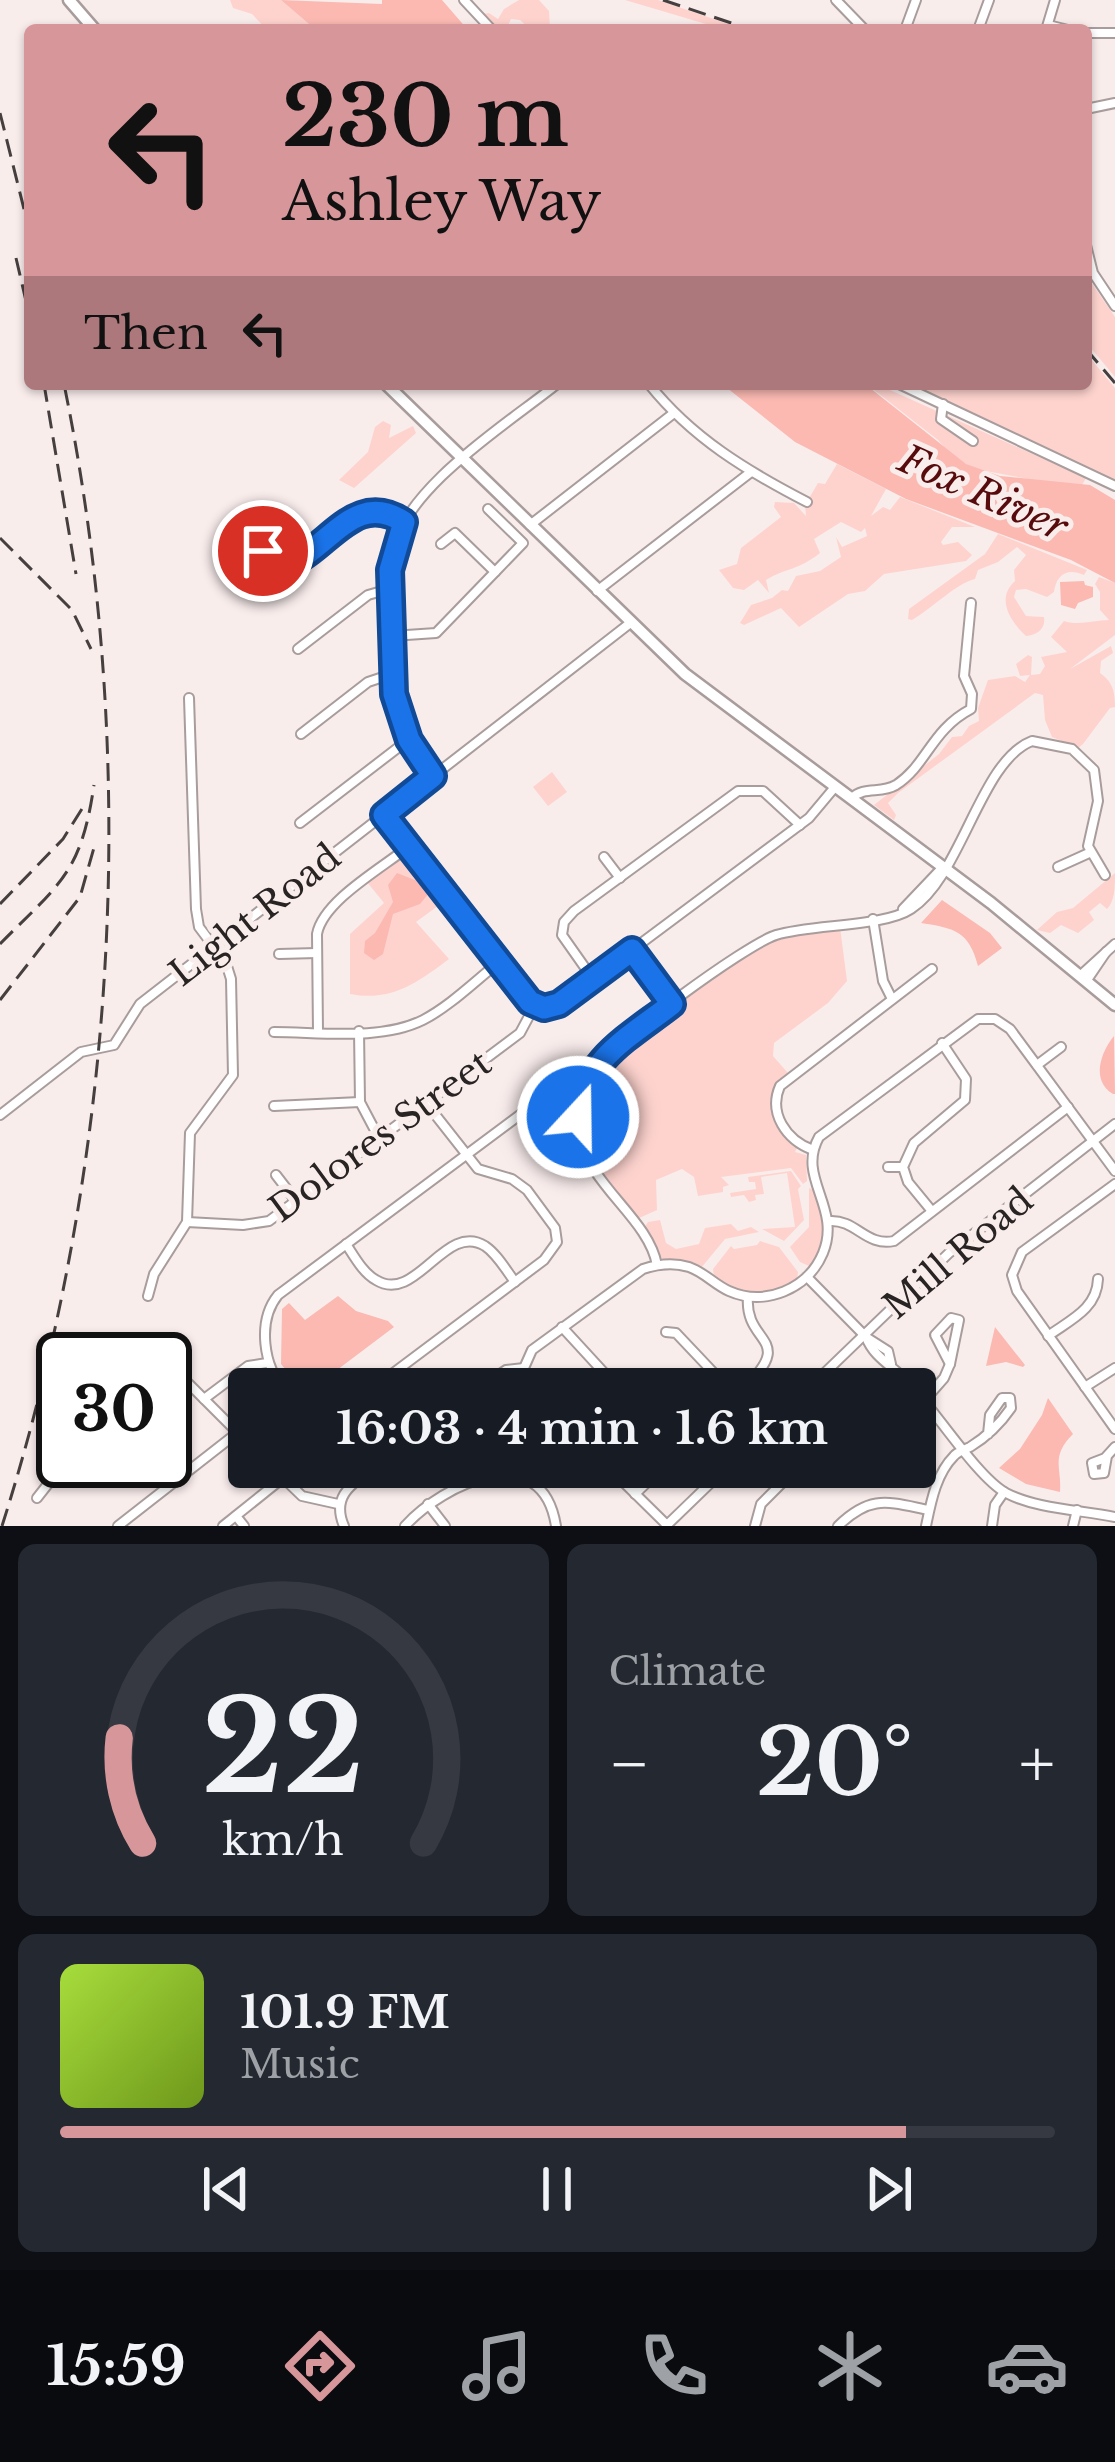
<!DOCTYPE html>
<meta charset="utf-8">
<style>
:root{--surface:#171b24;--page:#242831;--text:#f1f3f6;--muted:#9ea1a6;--line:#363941;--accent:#d7979a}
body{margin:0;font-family:"Libre Baskerville",serif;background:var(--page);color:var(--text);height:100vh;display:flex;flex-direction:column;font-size:45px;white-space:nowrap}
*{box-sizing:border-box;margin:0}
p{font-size:39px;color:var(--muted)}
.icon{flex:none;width:66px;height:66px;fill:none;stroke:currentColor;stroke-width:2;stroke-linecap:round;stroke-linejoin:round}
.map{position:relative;height:1526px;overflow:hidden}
.side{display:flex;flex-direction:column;gap:18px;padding:18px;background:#0d0f14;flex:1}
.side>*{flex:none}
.top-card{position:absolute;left:24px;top:24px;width:1068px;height:366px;border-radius:12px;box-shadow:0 3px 9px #0004;background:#d7979a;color:#111;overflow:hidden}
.speed{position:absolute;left:36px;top:1332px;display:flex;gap:24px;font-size:60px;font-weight:700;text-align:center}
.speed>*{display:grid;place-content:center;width:156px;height:156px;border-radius:50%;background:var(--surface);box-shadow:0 3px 9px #0004;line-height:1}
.speed .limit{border:6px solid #111;border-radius:18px;background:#fff;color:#111}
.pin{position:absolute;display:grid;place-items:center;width:102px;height:102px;color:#fff;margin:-51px;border:6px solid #fff;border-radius:50%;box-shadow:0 3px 12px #0007}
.me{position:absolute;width:132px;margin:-66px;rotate:21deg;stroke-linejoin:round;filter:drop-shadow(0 0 9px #0008)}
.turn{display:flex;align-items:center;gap:42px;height:252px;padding:0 60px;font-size:54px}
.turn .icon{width:156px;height:156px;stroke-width:2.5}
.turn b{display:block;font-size:84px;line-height:102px}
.then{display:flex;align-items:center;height:114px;padding:0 60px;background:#0003;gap:24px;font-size:45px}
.big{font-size:90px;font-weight:700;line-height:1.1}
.side .tile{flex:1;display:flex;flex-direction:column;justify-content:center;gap:18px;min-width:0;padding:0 42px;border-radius:18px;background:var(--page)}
.side .dial{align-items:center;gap:0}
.dial svg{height:312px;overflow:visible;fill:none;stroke:var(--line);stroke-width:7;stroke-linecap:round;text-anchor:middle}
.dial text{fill:var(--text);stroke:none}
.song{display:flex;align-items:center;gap:36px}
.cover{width:144px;height:144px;border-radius:18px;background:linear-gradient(135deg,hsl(80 70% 55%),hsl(80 70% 35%))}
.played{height:12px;border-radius:6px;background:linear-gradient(90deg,var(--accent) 85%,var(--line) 85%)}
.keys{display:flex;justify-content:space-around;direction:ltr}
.heat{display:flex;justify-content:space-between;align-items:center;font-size:66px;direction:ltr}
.side .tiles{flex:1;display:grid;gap:18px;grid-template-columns:1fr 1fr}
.tile:last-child{grid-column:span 2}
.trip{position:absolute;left:228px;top:1368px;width:708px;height:120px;border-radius:12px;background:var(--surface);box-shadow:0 3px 9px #0004;font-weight:700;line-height:120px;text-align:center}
.tab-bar{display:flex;height:192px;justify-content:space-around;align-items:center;background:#090b0e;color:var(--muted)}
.tab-bar .icon{width:84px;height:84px}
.tab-bar .selected{color:var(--accent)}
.tab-bar b{font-size:54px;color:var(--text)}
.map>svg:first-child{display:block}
</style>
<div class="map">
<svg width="1115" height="1526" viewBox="0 0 1115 1526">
<rect width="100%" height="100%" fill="#f9edec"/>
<g fill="#fed3ce">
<polygon points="230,0 281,0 316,30 267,30 252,14 233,8"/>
<polygon points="519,0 539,0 549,11 550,28 530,29 520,20 511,19 506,30 495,30 483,18 483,14 489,13 498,19 504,9"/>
<polygon points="625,0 658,0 746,30 726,30"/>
<polygon points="1086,275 1115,317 1115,377 1086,342"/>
<polygon points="1086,353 1115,388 1115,482 910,384 1086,384"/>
<polygon points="869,386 881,386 1086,478 1082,485 1055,484 975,469 954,458 938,440"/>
<polygon points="383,421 391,425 389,438 413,426 416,433 354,488 339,480 368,452 375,427"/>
<path d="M837,464L886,489L871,516L883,507L890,510L900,497L975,527H952L941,542L943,545L958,542L972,555L966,561L884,574L865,591L848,594L799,627L781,608L744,625L740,623L751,605L772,598L782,590L788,591L796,576L820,571L841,557L836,537L842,547L867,536L865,528L861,532L841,522L814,539L820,553C797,571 788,567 766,580L769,593L758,580L744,590L733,588L719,570L737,564L741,548L781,517L774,507L775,502L794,503L806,516L805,505L818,483L825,484Z"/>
<path d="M998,534L1087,570L1084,575C1067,567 1056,575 1054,592L1047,597L1026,589L1016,590L1014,597L1026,616L1044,617C1046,629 1037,635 1026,636C1011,622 995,599 1015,581L1014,570L1026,555L1017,547L998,562L978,570L975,579C957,583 931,609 912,620L908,619L909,609L985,554Z"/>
<path d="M1099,577L1115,583V635L1070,669L1111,646L1113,653L1101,661L1100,673C1113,682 1115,692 1115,707L1110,708L1083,744L1078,748L1052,737L1045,720L1043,695L1035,693L898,793L888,803L896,815L894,820L874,805L939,754L952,737L962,736L969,726L979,721L978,708L988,680L1015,676L1025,682L1030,675L1020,676L1016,664L1028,655L1032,657L1031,675L1040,674L1045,666L1041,657L1067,652L1051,637L1064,621C1078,626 1095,620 1109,620L1100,610V592L1095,584Z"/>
<polygon points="552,772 567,792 548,806 533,787"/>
<path d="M405,853L446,900L416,922L449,959C417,983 391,1002 350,994V934L384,903L367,882Z"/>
<path d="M1115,873C1115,886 1115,901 1107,909L1100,903L1089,912L1094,920L1078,933L1061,925L1050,933L1037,930L1057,912L1073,908Z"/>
<path d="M840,927L847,981L828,1003L774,1043L773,1056L788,1073L777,1084L772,1112L797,1148L795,1152L806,1155L807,1181L803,1184L791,1168L721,1177L729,1185L723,1187V1192L698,1196L694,1177L682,1169L656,1180L657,1210L637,1219L633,1216C612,1188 581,1159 581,1121C581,1103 586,1082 597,1069C620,1041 743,949 776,938C796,931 820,930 840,927Z"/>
<polygon points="791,1171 801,1186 798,1189 804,1220 784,1241 762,1229 795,1227 787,1173 761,1177 764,1194 755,1195 756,1200 749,1202 744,1195 731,1197 730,1193 756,1189 755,1182 749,1182 748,1177"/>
<path d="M809,1188L816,1191C825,1219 829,1243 809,1266L800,1262L790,1247L809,1227Z"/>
<polygon points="660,1220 666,1243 676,1249 699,1244 705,1228 731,1224 738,1231 751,1227 759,1232 725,1239 701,1268 660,1258 644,1228 648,1222"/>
<path d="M760,1241L779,1247L798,1272L797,1280C768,1297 742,1296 714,1277L713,1269L731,1246L734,1249L757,1245Z"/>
</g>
<g fill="#fbb9b2">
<polygon points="281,0 382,4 382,0 442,0 468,30 316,30"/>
<polygon points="722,384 865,384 966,464 1000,476 1090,485 1115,500 1115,583 1071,560 906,499 795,442"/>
<polygon points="1084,581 1085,585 1093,587 1093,597 1078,603 1075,609 1061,605 1060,582"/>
<polygon points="397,873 420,882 429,893 420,904 393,914 383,954 374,960 364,953 365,941 375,933 393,902 388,885"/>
<path d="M942,900L990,933L1002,948L978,966C969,931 954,928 921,923Z"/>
<path d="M1114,1036L1115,1094H1113C1091,1081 1100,1053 1114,1036Z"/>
<polygon points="338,1296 356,1311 388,1321 394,1327 325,1379 327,1389 302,1389 281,1364 282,1309 289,1303 305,1320"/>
<polygon points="995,1327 1025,1365 1023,1367 1006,1362 986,1366"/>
<path d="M1048,1398L1073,1434C1050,1457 1062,1468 1060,1492L1026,1484L999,1468L1020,1449L1042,1415Z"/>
</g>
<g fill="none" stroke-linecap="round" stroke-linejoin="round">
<defs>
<g id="minor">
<polyline points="464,0 492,30"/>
<polyline points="836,0 865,30"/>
<polyline points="1048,25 1068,30"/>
<polyline points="905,30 916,0"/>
<polyline points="978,30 989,0"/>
<polyline points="1046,30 1055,0"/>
<polyline points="1086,33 1115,33"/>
<polyline points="1086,109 1115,103"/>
<polyline points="1086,245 1093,273 1115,306"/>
<path d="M649,384C692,438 747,471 807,502"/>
<polyline points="899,384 1115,486"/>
<polyline points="943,404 941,419 973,441"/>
<polyline points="488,509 523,543 495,572"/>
<polyline points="530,525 674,413"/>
<path d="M263,551L281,566L288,565C330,547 355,489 403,522"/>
<polyline points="597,591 751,472"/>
<polyline points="392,636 436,633 495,572 455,533 441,544"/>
<polyline points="298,649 368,595 389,589"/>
<polyline points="301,734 368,682 392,674"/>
<path d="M433,777C396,721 394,703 392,638C392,610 386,582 391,554C405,487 506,425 557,384"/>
<path d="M852,798C864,786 881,794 896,785C927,765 931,730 971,709L972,694L964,676L971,603"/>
<polyline points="384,815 522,994 535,1005"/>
<polyline points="300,823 408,740"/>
<polyline points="604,857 620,878"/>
<polyline points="1058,867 1089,853"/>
<polyline points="903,909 942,868"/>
<polyline points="873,919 883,981 892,999"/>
<polyline points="632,950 672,1004"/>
<polyline points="279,954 317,953"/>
<polyline points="1081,975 1115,944"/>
<polyline points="593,979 562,935 564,922 574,911 738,791 763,791 800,825"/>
<polyline points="1087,980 1106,952"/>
<polyline points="535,1005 551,1007 565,1000 809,818 835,787"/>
<polyline points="359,1031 360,1102 379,1138"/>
<path d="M274,1032C320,1032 381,1041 423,1020C450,1006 474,982 498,963"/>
<path d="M318,1032L317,934C323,901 382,868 408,847"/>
<polyline points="1037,1065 1061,1047"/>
<polyline points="274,1106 360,1102"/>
<polyline points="0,1115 81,1052 114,1045 140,1004 629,624"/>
<path d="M813,1150C786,1140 768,1113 780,1086L932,969"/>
<polyline points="888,1167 903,1167"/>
<polyline points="276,1175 296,1201"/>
<polyline points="1115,1184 1022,1252 1012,1275 1017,1291 1115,1429"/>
<polyline points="931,1210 908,1182 903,1167 914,1143 965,1100 966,1079 942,1043"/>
<path d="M829,1221C856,1219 866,1247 894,1241L1068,1107"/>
<polyline points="187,1222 243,1225 269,1221 520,1033 535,1005"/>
<path d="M346,1244C354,1256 363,1273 376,1280C416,1305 445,1221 485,1246C497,1254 506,1270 515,1282"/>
<path d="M657,1265C648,1217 587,1185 579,1132C576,1111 580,1089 592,1071C611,1044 745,945 776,935C812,924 884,927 911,909C962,876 980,761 1032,741L1072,749L1094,770L1098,801L1088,846L1105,875"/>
<polyline points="807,1277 866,1337 888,1351 891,1364"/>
<polyline points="148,1296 154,1274 187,1222 190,1133 233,1075 231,979 226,963 199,927 196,909 189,698"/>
<polygon points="951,1318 959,1320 950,1364 935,1335"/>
<polyline points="562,1327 619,1389"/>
<polyline points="666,1332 676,1333 729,1389"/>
<path d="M1048,1336C1070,1320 1097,1309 1098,1279"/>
<path d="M866,1337C874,1358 893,1366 908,1382C935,1410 977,1477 1006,1493C1037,1509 1081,1510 1115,1517"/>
<polyline points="1085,1387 1115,1368"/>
<path d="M285,1389C263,1367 257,1321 278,1295L556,1088L568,1083L584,1087"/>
<polyline points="372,1389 544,1260 557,1242 555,1228 527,1190 512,1179 478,1169 426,1103"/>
<polyline points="478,1389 506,1370 524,1368"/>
<path d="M529,1389L524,1368L532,1350L643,1269C658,1264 673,1262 689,1267C704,1272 715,1285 729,1291C765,1307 808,1289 823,1253C842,1207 796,1178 819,1137L978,1019H995L1010,1029L1115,1171"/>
<path d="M743,1389C798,1337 744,1345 748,1297"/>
<polyline points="808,1389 949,1253 1115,1124"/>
<polyline points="165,1396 187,1382 249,1444"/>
<polyline points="204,1399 248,1366 267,1363"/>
<polyline points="915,1411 944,1378 950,1364"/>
<polyline points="1107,1456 1104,1473 1094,1474 1092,1463 1105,1458 1115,1447"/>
<polyline points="272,1467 302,1496 338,1504"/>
<polyline points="608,1467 667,1525"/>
<polyline points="635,1494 663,1467"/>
<polyline points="37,1498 48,1484 78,1461"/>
<polyline points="428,1504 445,1526"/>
<polyline points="236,1516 244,1526"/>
<polyline points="118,1526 237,1433"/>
<polyline points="223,1526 283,1478"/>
<path d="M344,1526C331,1496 352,1484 374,1467"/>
<path d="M405,1526C443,1484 542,1437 556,1526"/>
<polyline points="666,1526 727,1467"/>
<polyline points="755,1526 761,1504 798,1467"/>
<path d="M838,1526C871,1494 888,1502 929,1510"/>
<path d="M926,1526C931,1502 936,1474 954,1456C957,1452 966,1449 970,1447C988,1436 1000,1424 1011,1408L1010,1398H1002L990,1415L988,1434"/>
<polyline points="992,1526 995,1505 1004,1492"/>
<polyline points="1073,1526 1077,1510"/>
</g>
<g id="major">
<polyline points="69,0 95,30"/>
<polyline points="386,384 685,674 991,903 1115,1005"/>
</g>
</defs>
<use href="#minor" stroke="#a89d9c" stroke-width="12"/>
<use href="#major" stroke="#a89d9c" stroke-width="15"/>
<use href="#minor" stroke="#fff" stroke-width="8"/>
<use href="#major" stroke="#fff" stroke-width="10"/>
<g stroke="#45403f" stroke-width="3" stroke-dasharray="18 9" stroke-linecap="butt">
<polyline points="663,0 752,30"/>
<polyline points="0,113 30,233"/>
<polyline points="16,258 30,318"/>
<polyline points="1086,349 1115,383"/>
<polyline points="44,384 76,574"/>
<polyline points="0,538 72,610 91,649"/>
<polyline points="0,904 63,839 85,804"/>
<path d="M0,944C60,883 81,874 94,785"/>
<polyline points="0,1000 80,897 95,844"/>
<path d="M2,1526C118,1161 141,760 64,384"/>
</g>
</g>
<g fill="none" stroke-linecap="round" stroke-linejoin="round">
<defs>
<path id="route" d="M263,551L281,566L288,565C331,546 355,490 404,522L390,570L394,694L409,740L433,776L384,815L530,1002L544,1008L559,1004L632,950L672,1004C631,1036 583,1060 578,1117"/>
</defs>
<use href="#route" stroke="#114b97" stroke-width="30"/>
<use href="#route" stroke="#1a73e8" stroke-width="21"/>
</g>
<g text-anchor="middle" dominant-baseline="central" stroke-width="10" stroke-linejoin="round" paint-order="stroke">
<g font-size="36" fill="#292424" stroke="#f9edec">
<text transform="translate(255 915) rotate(-38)">Light Road</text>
<text transform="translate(380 1136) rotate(-36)">Dolores Street</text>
<text transform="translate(958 1253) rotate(-40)">Mill Road</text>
</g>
<g font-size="39" font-style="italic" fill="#570b0d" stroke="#f9edec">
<text transform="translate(983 493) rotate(24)">Fox River</text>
</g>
</g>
</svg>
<div class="speed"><div class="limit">30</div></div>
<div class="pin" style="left:263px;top:551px;background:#d93025"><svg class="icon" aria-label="arrive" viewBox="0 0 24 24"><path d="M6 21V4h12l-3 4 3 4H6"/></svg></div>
<svg class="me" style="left:578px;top:1117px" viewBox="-20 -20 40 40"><circle r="17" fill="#1a73e8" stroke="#fff" stroke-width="3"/><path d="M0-11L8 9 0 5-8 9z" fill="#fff"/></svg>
<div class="trip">16:03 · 4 min · 1.6 km</div>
<div class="top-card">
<div class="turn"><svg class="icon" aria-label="left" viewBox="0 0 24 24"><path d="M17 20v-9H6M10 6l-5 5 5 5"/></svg><div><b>230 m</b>Ashley Way</div></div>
<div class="then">Then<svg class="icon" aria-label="left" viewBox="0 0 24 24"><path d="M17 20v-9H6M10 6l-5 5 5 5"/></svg></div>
</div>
</div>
<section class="side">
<div class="tiles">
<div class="tile dial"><svg viewBox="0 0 100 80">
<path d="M14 69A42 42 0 1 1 86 69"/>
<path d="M14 69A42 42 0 0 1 8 42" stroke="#d7979a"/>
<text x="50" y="56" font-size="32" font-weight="700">22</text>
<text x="50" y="72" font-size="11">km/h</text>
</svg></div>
<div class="tile"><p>Climate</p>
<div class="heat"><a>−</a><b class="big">20°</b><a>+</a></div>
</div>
<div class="tile">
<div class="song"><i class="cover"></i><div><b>101.9 FM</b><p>Music</p></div></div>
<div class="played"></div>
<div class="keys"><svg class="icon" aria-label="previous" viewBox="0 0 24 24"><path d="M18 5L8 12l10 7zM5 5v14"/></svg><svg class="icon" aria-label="pause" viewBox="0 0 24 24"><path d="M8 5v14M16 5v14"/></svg><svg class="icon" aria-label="next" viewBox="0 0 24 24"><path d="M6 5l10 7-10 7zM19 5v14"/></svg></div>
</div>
</div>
</section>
<nav class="tab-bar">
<b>15:59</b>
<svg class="icon selected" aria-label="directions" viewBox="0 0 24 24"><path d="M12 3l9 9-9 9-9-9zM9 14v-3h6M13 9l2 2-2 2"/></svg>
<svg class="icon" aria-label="music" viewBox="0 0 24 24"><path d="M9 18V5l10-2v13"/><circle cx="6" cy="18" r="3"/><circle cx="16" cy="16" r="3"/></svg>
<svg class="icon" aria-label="phone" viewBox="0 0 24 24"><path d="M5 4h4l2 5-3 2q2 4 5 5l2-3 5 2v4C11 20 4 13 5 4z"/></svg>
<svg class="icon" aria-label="climate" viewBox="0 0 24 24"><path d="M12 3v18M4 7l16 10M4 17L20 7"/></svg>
<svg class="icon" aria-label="car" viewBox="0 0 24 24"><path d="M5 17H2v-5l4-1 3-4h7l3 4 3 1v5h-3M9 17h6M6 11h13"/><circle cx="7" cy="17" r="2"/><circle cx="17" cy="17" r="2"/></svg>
</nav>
